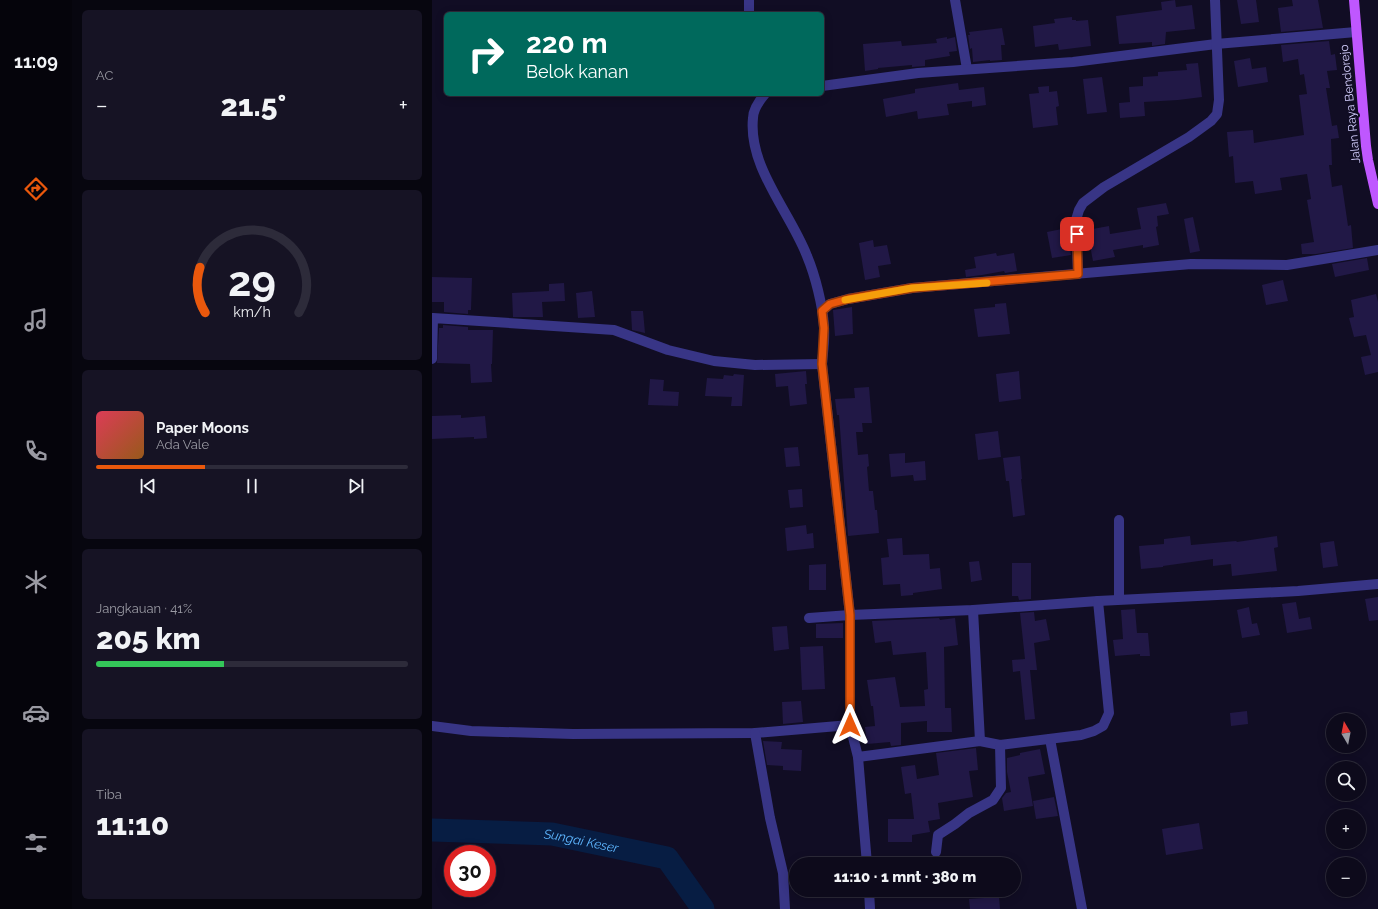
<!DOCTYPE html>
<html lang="id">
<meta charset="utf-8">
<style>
:root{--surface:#0d0a1b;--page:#161324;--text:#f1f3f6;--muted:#9a9aa3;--line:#2d2b3a;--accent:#ea580c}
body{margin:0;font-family:Raleway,sans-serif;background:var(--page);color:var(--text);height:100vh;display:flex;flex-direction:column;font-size:15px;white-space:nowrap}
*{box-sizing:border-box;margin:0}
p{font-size:13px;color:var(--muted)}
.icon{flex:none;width:22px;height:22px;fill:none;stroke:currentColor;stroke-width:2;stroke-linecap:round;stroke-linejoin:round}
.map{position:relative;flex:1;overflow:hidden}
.panel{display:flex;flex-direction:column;gap:10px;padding:10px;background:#07060f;width:360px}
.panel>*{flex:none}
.top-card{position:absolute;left:12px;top:12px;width:380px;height:84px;border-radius:6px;box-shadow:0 2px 10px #0003,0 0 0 1px var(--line);background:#00695c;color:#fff;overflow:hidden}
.needle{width:26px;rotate:350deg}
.buttons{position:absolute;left:894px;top:713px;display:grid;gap:8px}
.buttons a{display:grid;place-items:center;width:40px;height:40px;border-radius:50%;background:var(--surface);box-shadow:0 2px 10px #0003,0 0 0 1px var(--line);font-size:20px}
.speed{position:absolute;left:12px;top:845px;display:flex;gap:8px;font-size:20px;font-weight:700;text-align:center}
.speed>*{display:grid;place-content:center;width:52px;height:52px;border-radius:50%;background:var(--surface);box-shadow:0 2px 10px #0003,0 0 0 1px var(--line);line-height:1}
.speed .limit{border:6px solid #d22;background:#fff;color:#111}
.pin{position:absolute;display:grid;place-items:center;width:34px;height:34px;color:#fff;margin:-17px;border-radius:8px;box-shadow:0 2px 6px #0006}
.me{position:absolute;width:44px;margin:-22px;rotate:0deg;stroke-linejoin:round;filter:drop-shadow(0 0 3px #0008)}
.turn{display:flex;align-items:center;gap:14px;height:84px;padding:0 16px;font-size:18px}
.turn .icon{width:52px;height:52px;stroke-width:2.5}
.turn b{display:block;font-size:28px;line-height:34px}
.big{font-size:30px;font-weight:800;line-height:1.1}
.panel .tile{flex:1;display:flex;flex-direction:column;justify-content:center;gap:6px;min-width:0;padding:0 14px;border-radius:6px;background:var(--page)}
.panel .dial{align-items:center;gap:0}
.dial svg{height:104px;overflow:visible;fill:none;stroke:var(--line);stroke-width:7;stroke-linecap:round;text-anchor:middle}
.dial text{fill:var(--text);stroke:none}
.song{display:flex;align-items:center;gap:12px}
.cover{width:48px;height:48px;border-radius:6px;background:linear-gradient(135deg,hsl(350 70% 55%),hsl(30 70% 35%))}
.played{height:4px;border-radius:2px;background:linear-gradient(90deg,var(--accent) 35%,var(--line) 35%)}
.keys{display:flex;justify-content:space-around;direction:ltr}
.heat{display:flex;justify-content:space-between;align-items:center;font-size:22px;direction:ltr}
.charge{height:6px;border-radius:3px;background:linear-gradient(90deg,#34c759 41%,var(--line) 0)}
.trip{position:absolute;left:357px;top:857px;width:232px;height:40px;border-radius:20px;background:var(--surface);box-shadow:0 2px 10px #0003,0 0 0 1px var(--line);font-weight:800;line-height:40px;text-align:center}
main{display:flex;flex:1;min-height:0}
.menu{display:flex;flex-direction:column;width:72px;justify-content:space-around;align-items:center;background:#05040b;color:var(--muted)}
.menu .icon{width:28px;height:28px}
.menu .selected{color:var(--accent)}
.menu b{font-size:18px;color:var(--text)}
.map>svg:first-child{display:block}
</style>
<main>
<nav class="menu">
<b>11:09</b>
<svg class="icon selected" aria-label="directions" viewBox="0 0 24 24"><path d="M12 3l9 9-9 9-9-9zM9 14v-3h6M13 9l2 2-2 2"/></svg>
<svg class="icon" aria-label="music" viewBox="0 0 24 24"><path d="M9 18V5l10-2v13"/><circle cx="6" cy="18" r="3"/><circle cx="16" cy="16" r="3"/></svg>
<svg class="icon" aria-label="phone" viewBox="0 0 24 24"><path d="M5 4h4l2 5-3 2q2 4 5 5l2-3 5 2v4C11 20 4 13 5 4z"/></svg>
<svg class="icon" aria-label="climate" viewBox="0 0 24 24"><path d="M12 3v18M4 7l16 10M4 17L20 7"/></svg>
<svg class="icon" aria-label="car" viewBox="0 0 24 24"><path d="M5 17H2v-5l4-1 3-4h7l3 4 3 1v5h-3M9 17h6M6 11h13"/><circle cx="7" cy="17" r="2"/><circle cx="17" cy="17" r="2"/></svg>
<svg class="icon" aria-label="filters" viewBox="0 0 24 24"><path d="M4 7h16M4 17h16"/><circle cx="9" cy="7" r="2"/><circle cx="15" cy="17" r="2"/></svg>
</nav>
<section class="panel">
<div class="tile"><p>AC</p>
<div class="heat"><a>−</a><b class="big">21.5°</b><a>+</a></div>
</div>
<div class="tile dial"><svg viewBox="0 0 100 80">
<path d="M14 69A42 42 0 1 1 86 69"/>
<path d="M14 69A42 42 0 0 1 10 34" stroke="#ea580c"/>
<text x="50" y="56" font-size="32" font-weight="700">29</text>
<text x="50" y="72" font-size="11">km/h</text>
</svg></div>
<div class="tile">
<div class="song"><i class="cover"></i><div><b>Paper Moons</b><p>Ada Vale</p></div></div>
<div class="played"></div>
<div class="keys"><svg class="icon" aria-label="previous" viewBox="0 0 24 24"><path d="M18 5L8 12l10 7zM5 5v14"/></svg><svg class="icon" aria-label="pause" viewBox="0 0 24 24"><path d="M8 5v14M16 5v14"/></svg><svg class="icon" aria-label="next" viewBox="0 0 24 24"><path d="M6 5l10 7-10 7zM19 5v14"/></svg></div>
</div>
<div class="tile"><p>Jangkauan · 41%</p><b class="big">205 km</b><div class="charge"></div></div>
<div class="tile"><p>Tiba</p><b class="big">11:10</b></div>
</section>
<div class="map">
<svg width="946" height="909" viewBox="0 0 946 909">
<rect width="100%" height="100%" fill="#110d24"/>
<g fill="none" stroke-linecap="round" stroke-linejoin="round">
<path stroke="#071d43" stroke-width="23" id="s1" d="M0,830L120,834L235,858L271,909"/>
</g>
<g fill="#211846">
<polygon points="743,0 744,7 760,5 763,29 734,32 733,44 720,46 720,42 687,44 684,16 730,10 729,2"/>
<polygon points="805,0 824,0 827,22 809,24"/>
<polygon points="860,0 886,0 891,28 849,32 846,8 861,6"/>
<polygon points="640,17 640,20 644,20 644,21 656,20 659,46 627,50 626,44 603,47 601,26 623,23 622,19"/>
<polygon points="570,28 573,45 569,45 570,60 558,61 558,60 541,62 540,48 538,49 536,35 538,35 537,32"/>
<polygon points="515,37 515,39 523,37 525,51 517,52 518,56 493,60 493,66 480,67 480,65 446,68 446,69 433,71 431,44 469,41 470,46 505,43 504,39"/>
<polygon points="897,41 899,55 903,54 905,70 895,71 898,88 894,88 900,126 905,125 907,138 899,139 900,165 897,165 900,187 910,185 916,226 919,225 921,248 884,254 870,254 869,244 882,242 875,200 879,199 875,174 848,178 850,190 823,194 821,181 803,183 801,156 797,157 795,132 821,130 822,143 872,135 867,95 875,94 872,74 868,75 866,59 851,62 849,45"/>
<polygon points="818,58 820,69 834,67 836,82 806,87 802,61"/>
<polygon points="766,63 770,97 746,100 712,102 713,116 688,118 687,103 698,102 697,87 711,86 711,77 726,76 726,72 755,70 754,64"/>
<polygon points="670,77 675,112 655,114 651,79"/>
<polygon points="526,83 527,90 552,87 554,105 540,107 540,101 515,104 517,115 486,119 485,111 454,117 451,99 483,93 483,89"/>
<polygon points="617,86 617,92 625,91 627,106 624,107 626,125 601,128 597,94 607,93 606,87"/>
<polygon points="734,203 737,214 725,216 726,226 724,227 727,245 711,248 711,245 681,250 683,257 661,261 655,230 677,226 678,234 709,229 705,208"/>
<polygon points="761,217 768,251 758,253 752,219"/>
<polygon points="635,228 639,255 620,258 615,232"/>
<polygon points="441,240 442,247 455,245 459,264 446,266 448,277 433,280 427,243"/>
<polygon points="564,253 565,256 582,253 585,271 573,273 572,271 550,275 534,277 533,270 544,268 542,257"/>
<polygon points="935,258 937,270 903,277 900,264"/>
<polygon points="0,277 40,278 39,310 36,310 36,314 12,312 12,302 0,302"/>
<polygon points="851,280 856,301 834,305 830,285"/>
<polygon points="132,283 133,301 110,302 111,317 81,317 80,293 117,291 117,284"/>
<polygon points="160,291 163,317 146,318 144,293"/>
<polygon points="944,294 946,302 946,372 933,375 929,357 939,355 934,335 922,337 917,318 922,317 919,300"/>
<polygon points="574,303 578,334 546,337 542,309 563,307 563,304"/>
<polygon points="420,307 421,334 403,336 401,310"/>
<polygon points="199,311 211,311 213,333 200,330"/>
<polygon points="11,325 36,327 36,330 61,330 60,364 59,364 60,382 39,383 38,364 5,363 7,328 11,328"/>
<polygon points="374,371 375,384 373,384 375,404 358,406 356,386 344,387 343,374"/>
<polygon points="587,371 589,399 567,402 564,374"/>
<polygon points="302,374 312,375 310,406 299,406 300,397 273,396 275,378 291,379 292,375 301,376"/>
<polygon points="218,379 232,380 231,391 247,392 246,406 216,405"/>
<polygon points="437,387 440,423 430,423 431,432 424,432 426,455 436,454 437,466 435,467 437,491 441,491 443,510 445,510 447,533 416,536 407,415 405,415 403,399 423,398 422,388"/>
<polygon points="29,415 29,418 53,416 55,438 42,439 42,437 0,439 0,416"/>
<polygon points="566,431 569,457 546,460 543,434"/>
<polygon points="366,447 368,466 354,467 352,448"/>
<polygon points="473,453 473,463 493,461 494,480 482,481 481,475 459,477 457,454"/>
<polygon points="588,456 590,479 589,479 593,515 581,517 577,481 574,481 571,458"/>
<polygon points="370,489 371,507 358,508 356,490"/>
<polygon points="374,525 375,534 381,533 382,548 355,551 353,528"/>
<polygon points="758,536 759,545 804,541 805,542 845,536 846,547 842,548 845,571 800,576 799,564 781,566 781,559 731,566 731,567 709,569 707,546 732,544 732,539"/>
<polygon points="470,538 471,555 497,554 498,569 508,568 510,589 481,593 481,595 469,596 468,584 451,585 449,558 457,557 455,539"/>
<polygon points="902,541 906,566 891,568 888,543"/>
<polygon points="547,561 550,580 539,582 537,562"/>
<polygon points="580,563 599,563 599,599 587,600 586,596 580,596"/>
<polygon points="394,564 394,590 377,590 377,565"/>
<polygon points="946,597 946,620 937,621 933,599"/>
<polygon points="864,602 867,619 878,617 880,629 855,633 850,604"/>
<polygon points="817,607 820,624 825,623 828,635 810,638 805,610"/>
<polygon points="703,609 705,633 716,633 718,656 708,656 708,654 683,656 681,640 691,639 689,610"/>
<polygon points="602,612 603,621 614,619 618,640 602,643 605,670 598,670 603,719 593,720 588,671 581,672 580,660 593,659 588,613"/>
<polygon points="507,618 508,620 523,618 526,645 512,647 513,708 519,708 520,732 495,732 495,721 469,723 469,745 459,746 458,742 435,744 433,727 443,726 441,706 439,706 435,680 463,677 468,707 493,706 492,690 496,689 494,652 461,655 459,641 443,643 440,621"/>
<polygon points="411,623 411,638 384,638 384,624"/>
<polygon points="355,626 357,649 342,651 340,627"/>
<polygon points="391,646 393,689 370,690 368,647"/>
<polygon points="369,701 371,722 351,724 350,702"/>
<polygon points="815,711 816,724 799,726 798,713"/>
<polygon points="331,741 350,742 349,749 370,750 369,771 351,770 351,766 335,765"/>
<polygon points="544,748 546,770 537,771 541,797 506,803 508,819 496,821 498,832 480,835 480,842 456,842 456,819 482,819 479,793 473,794 469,767 483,765 485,779 507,775 504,753"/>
<polygon points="608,749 613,774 596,777 601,806 572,811 570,798 574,793 579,792 575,772 575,758 588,755 588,753"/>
<polygon points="622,797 626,816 604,819 601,801"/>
<polygon points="767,823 771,849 734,855 730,829"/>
<polygon points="567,897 568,909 538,909 537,899"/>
</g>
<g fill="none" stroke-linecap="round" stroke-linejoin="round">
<g stroke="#383586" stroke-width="10">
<polyline points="523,0 535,69"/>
<polyline points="317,14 317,0"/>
<polyline points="390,86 486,73 641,62 784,44 924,32"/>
<path d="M333,94C327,101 321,109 321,118C316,167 358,212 375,256C383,275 391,306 392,327C393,339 391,352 390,364L418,615L541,610L666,601L866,591L946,584"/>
<polyline points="646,274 644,220 647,210 651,203 672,187 757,137 779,121 785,114 787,100 783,0"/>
<polyline points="390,311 398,304 416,299 480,288 759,264 855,265 946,250"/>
<polyline points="0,359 1,318 182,330 236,350 282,361 323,365 390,364"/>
<polyline points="687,520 687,599"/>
<polyline points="541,610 548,741"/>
<polyline points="377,618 418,615 418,725 426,757 435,864"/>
<polyline points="0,726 39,731 141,734 323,733 418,725"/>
<polyline points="323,733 338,818 351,873 353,909"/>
<polyline points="618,739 650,909"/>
<polyline points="426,757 548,741 568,745 649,735 662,731 671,726 677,713 666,601"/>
<polyline points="504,852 506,835 523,824 537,813 561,800 569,788 568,745"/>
<polyline points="437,890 438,909"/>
</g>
<polyline stroke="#bf57ff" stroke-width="10" points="922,0 934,146 936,160 946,204"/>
</g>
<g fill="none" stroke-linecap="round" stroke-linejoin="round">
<defs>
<polyline id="route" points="418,725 418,615 390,364 392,328 390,311 398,304 416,299 480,288 646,274 645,234"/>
</defs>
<use href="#route" stroke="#983908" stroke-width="10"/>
<use href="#route" stroke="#ea580c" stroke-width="7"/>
<polyline stroke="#f59e0b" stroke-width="7" points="413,300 480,288 555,283"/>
</g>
<g text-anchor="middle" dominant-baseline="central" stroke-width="4" stroke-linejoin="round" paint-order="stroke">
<g font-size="12" fill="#d5d0ff" stroke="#110d24">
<text transform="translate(918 104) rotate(-96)">Jalan Raya Bendorejo</text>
</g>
<g font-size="13" font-style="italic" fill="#5eb6ff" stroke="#110d24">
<text stroke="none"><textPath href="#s1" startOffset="150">Sungai Keser</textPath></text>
</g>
</g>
</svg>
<div class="buttons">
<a><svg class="needle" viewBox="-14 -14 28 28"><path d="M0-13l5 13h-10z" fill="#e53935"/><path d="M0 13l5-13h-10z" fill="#9a9aa3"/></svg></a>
<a><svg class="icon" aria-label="search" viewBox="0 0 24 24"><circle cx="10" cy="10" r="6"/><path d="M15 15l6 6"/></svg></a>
<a>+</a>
<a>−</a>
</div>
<div class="speed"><div class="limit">30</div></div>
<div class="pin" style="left:645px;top:234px;background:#d93025"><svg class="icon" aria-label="arrive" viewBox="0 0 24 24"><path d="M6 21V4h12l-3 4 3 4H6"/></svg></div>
<svg class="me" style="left:418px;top:725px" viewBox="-20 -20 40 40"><path d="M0-17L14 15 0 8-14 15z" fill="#ea580c" stroke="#fff" stroke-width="4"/></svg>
<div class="trip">11:10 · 1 mnt · 380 m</div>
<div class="top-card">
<div class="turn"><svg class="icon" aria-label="right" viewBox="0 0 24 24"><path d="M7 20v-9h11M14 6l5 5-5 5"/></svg><div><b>220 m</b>Belok kanan</div></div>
</div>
</div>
</main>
